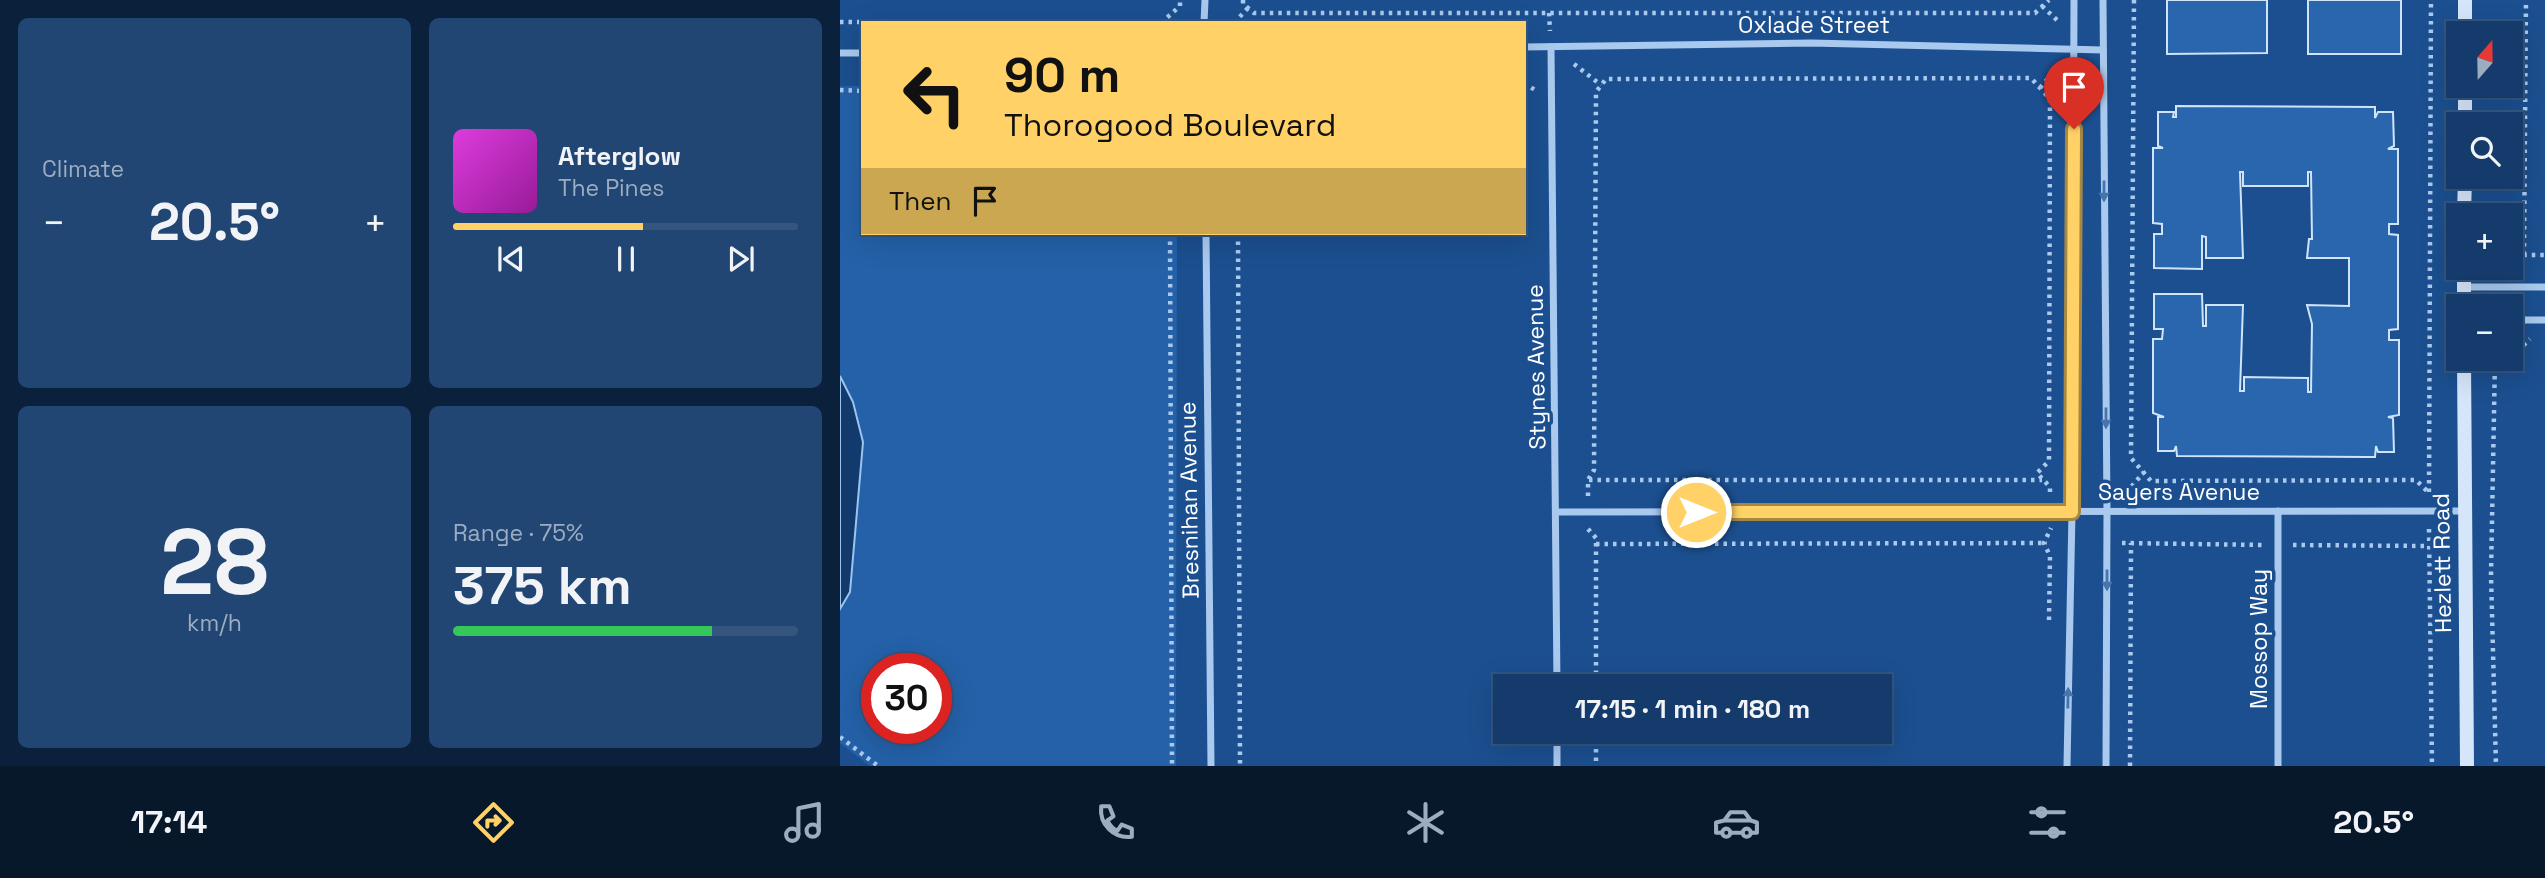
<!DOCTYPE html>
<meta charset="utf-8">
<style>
:root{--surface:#143b6b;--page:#214673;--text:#f1f3f6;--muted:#9dadc1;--line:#33557e;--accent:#ffd166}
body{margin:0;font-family:"Space Grotesk",sans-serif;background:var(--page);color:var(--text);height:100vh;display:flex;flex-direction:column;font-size:26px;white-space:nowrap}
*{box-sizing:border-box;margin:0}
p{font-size:23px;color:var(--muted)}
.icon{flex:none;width:38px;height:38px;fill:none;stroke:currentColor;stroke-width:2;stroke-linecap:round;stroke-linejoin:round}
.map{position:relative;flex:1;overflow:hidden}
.side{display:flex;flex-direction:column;gap:18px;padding:18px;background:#0b203b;width:840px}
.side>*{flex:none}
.guide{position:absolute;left:21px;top:21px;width:665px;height:214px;border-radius:0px;box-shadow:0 7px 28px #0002,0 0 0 2px var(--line);background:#ffd166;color:#111;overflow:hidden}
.needle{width:46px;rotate:20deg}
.fabs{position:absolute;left:1606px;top:21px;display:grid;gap:14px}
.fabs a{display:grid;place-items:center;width:77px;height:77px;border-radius:0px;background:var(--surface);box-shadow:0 7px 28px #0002,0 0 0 2px var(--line);font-size:35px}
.speed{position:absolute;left:21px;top:653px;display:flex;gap:14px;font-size:35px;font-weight:700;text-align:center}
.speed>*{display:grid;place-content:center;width:91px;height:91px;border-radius:50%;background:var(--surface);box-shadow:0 7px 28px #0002,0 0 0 2px var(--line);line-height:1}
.speed .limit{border:10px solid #d22;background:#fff;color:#111}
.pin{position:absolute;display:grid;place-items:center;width:60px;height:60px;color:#fff;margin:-72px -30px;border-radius:50% 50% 50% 0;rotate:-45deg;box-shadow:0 0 7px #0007}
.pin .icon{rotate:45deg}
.me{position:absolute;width:77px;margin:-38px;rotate:90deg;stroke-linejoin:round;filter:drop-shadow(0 0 5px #0008)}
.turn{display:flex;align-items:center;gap:24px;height:147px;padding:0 28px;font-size:32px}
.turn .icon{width:91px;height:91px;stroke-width:2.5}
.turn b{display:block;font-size:49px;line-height:60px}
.then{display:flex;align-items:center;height:66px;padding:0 28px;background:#0003;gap:14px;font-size:26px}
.big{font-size:52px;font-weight:700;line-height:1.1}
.side .tile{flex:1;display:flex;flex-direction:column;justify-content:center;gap:10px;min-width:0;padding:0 24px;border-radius:10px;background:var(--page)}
.side .dial{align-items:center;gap:0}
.dial b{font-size:91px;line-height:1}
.song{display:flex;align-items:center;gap:21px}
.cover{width:84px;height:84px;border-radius:10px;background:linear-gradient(135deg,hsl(300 70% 55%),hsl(300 70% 35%))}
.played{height:7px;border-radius:4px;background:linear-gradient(90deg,var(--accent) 55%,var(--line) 55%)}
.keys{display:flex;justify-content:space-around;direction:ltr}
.heat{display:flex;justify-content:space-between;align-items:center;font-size:38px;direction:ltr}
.charge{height:10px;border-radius:5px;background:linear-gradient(90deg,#34c759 75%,var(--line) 0)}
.side .tiles{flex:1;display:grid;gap:18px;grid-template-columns:repeat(2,1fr)}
.trip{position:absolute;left:653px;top:674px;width:399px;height:70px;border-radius:0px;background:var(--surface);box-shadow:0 7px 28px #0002,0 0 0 2px var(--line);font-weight:700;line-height:70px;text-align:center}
.dock{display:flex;height:112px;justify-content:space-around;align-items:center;background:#08182b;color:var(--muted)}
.dock .icon{width:49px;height:49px}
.dock .current{color:var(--accent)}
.dock b{font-size:32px;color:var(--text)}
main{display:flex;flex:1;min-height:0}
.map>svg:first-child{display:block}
</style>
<main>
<section class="side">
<div class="tiles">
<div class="tile"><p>Climate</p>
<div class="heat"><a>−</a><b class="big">20.5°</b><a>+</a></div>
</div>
<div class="tile">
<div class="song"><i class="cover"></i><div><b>Afterglow</b><p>The Pines</p></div></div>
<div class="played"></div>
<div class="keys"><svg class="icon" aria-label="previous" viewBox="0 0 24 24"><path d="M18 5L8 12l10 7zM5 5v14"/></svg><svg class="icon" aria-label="pause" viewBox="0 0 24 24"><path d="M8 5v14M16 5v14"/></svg><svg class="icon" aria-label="next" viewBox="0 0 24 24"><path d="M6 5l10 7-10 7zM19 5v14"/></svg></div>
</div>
<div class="tile dial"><b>28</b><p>km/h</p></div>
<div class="tile"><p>Range · 75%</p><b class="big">375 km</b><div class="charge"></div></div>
</div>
</section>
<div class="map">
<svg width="1705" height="766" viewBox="0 0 1705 766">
<rect width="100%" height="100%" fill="#1b4f8f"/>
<path fill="#2461a8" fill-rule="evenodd" d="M0,86H23V233H337L336,766H30L0,743ZM37,668H96V728H37Z"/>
<polygon fill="#123a6d" stroke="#9cc4f0" stroke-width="2" points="0,376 13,402 23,442 10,592 0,609"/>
<g fill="#2a66ad" stroke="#cfe3fa" stroke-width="2">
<polygon points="1327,0 1427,0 1427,53 1327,54"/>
<rect x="1468" y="0" width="93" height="54"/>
<polygon points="1336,106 1535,107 1535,118 1538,112 1553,112 1554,146 1548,149 1558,149 1558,224 1549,224 1549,234 1558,235 1558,329 1549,330 1549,340 1559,340 1559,415 1548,417 1553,418 1554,452 1538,452 1536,446 1535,457 1528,457 1337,456 1336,446 1334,451 1318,451 1318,417 1324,417 1313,413 1313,339 1322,339 1323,329 1314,329 1314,294 1362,294 1363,326 1366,326 1366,305 1403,305 1400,391 1404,391 1404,377 1468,378 1468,392 1471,392 1472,324 1467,305 1509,306 1509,258 1467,258 1469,239 1472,239 1471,172 1468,172 1468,186 1403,186 1403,172 1400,172 1403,258 1366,258 1366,237 1362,236 1362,269 1314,268 1314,234 1322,234 1322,224 1313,223 1313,148 1323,148 1318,146 1318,112 1334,112 1333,117 1336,117"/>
</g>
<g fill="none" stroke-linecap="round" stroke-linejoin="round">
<g stroke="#a9c9ee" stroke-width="4.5" stroke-dasharray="3.5 5" stroke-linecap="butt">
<polyline points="403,0 403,4 414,13 1195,13 1209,0"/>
<polyline points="1294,0 1291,458 1311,481 1576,480 1588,492"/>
<polyline points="1202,6 1217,20"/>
<polyline points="709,13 710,31"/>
<polyline points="0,22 198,23"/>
<polyline points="321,23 340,6 340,0"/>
<polyline points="394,23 408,8"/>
<polyline points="734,64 761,85"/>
<polyline points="684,83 695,90"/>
<polyline points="1200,88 1215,70"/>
<polyline points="0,90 23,91"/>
<polyline points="330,233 332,766"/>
<polyline points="398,233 400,766"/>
<polyline points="1684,255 1686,0"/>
<polyline points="1679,272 1684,255 1705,255"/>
<polyline points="1671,357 1690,339"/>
<polyline points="1655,359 1651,575 1656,766"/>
<polyline points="749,480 1202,480"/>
<polyline points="1589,492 1591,0"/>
<polyline points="1286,493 1304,472"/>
<polyline points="748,496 748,480 754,470 756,92 766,79 1191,78 1210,99 1209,461 1197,473 1210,487 1210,495"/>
<polyline points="748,529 756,538 756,686"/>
<polyline points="1589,529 1592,766"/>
<polyline points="1282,543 1424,545"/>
<polyline points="756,544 1207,543"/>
<polyline points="1453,545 1589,546"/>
<polyline points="1209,620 1210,556 1204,543 1211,528"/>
<polyline points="756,732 756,766"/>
<polyline points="0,737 38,766"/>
<polyline points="1290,766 1291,543"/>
</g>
<g stroke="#a9c9ee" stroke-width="7">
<polyline points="1263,0 1267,512 1266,766"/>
<polyline points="364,23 365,0"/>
<polyline points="684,47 971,43 1263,50"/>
<polyline points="711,47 717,686"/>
<polyline points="0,53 23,53"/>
<polyline points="366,233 371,766"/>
<polyline points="1624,287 1705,287"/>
<polyline points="1671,320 1705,320"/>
<polyline points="717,512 1624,511"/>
<polyline points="717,766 717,732"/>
<polyline points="1227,766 1232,512 1234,0"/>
<polyline points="1438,766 1438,511"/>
</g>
<g stroke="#d6e6fa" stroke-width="14">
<polyline points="1625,33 1625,0"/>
<polyline points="1625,124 1625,86"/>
<polyline points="1624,215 1625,177"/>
<polyline points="1624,268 1624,306"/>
<polyline points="1624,359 1627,766"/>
</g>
</g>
<defs><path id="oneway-solid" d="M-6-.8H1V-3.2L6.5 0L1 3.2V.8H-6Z" transform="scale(1.75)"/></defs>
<g fill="#4674ac">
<use href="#oneway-solid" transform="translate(1264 191) rotate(90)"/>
<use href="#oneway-solid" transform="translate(1266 418) rotate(90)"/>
<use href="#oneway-solid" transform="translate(1267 580) rotate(90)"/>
<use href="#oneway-solid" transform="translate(1228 698) rotate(-89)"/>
</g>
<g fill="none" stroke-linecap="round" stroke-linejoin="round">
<defs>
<polyline id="route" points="856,512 1232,512 1234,129"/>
</defs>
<use href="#route" stroke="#a68842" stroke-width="18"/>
<use href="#route" stroke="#ffd166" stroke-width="12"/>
</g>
<g text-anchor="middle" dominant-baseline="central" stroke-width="7" stroke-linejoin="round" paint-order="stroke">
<g font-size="23" fill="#fff" stroke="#1b4f8f">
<text x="974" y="25">Oxlade Street</text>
<text transform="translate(696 367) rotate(-91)">Stynes Avenue</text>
<text x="1339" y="492">Sayers Avenue</text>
<text transform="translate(349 500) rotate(-91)">Bresnihan Avenue</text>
<text transform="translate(1602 563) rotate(-91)">Hezlett Road</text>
<text transform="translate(1419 639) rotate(-90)">Mossop Way</text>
</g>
</g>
</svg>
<div class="fabs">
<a><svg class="needle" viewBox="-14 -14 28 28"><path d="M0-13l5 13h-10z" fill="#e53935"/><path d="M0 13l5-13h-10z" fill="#9dadc1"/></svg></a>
<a><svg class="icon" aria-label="search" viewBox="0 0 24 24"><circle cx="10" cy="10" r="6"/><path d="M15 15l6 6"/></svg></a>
<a>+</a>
<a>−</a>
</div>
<div class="speed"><div class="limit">30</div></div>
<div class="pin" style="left:1234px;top:129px;background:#d93025"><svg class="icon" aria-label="arrive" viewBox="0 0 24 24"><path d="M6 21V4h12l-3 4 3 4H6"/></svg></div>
<svg class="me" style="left:856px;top:512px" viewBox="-20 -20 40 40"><circle r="17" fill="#ffd166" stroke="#fff" stroke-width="3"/><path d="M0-11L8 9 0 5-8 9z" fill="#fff"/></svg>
<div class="trip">17:15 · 1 min · 180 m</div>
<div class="guide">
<div class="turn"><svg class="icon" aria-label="left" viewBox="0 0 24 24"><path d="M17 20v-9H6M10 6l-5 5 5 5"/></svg><div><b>90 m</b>Thorogood Boulevard</div></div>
<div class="then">Then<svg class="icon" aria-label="arrive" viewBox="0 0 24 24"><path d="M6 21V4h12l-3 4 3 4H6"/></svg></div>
</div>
</div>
</main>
<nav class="dock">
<b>17:14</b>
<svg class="icon current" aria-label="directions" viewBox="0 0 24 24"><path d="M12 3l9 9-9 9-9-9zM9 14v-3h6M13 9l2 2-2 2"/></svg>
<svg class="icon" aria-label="music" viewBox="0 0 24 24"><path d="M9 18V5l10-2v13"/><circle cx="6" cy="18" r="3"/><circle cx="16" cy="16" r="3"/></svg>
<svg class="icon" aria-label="phone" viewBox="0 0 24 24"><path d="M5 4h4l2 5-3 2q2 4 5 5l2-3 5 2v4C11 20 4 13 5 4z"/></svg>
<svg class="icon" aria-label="climate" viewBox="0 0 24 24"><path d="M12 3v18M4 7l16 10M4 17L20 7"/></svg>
<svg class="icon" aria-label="car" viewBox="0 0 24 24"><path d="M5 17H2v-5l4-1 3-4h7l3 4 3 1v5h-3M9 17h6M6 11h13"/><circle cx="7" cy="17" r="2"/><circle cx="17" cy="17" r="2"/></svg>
<svg class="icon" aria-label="filters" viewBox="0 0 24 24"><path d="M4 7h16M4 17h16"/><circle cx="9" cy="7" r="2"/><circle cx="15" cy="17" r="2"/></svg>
<b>20.5°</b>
</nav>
